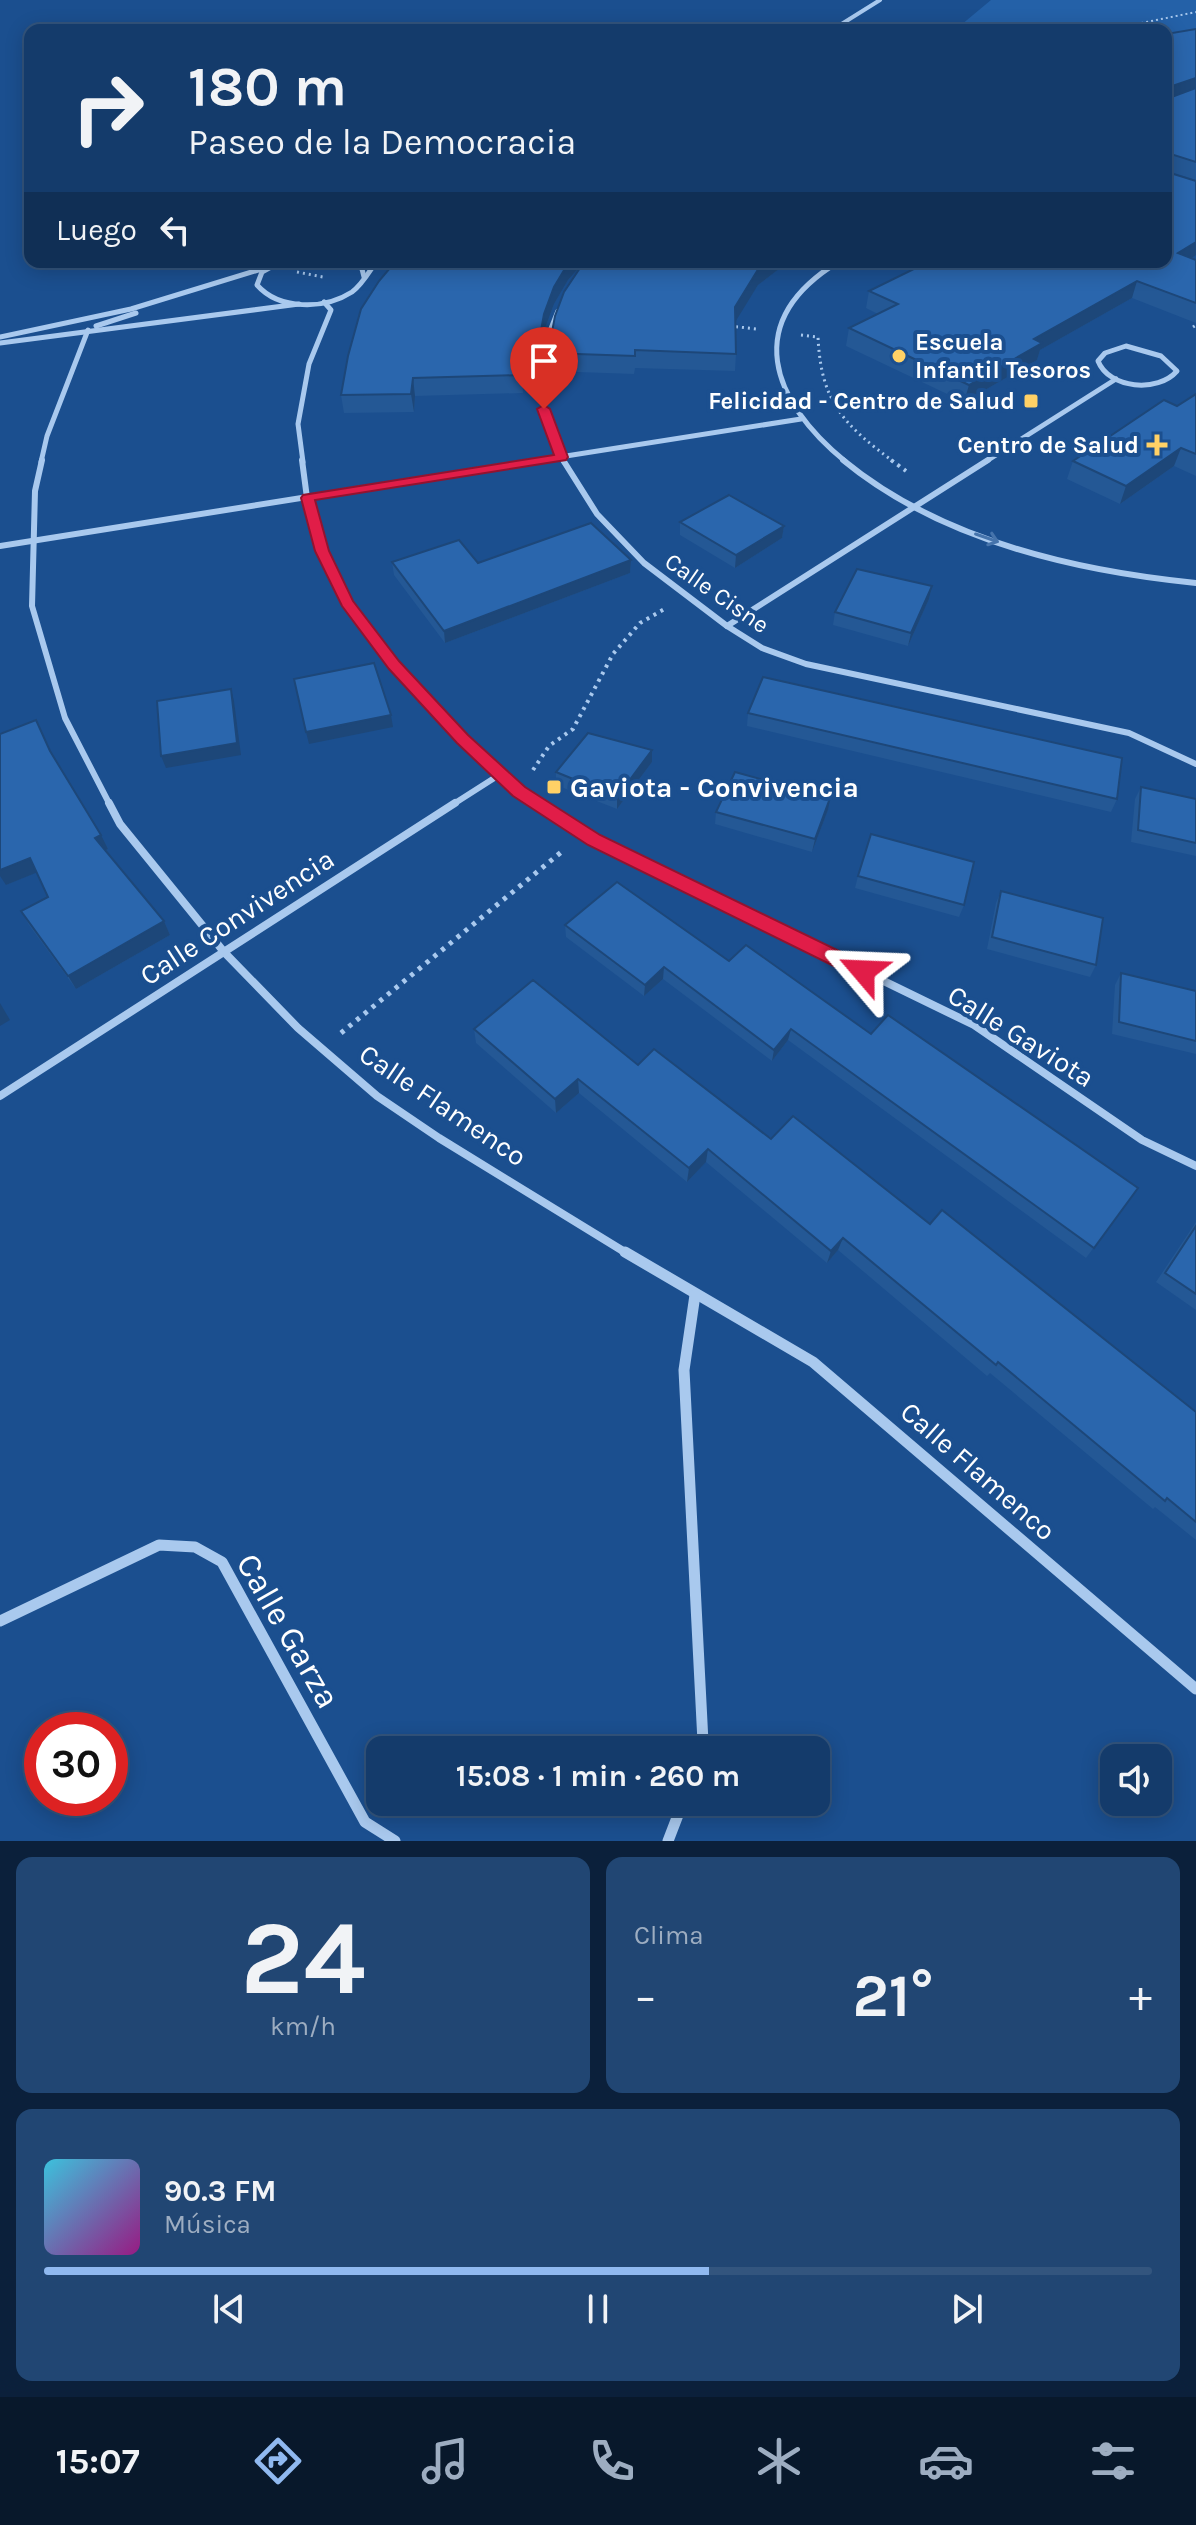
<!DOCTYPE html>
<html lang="es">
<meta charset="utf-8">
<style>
:root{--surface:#143b6b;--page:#214673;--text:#f1f3f6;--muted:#9dadc1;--line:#33557e;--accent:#90b9f0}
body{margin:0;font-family:Karla,sans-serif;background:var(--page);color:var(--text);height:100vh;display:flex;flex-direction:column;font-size:30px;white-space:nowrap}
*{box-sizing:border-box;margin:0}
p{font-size:26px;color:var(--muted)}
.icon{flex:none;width:44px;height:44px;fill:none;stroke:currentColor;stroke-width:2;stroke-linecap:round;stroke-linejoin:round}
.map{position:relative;height:1841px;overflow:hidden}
.sheet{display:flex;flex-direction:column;gap:16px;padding:16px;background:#0b203b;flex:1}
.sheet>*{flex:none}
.top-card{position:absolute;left:24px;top:24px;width:1148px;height:244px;border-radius:16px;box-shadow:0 4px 20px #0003,0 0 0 2px var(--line);background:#143b6b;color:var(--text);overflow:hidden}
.fabs{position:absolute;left:1100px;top:1744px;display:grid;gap:16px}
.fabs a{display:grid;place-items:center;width:72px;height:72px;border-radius:16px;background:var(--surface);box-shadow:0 4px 20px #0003,0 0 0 2px var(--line);font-size:40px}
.speed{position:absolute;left:24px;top:1712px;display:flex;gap:16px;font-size:40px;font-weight:700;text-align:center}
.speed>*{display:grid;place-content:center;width:104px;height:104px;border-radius:50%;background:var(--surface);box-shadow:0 4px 20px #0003,0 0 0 2px var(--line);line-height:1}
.speed .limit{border:12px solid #d22;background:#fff;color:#111}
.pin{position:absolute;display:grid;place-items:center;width:68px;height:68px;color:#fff;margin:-82px -34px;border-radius:50% 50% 50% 0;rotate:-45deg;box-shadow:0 0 8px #0007}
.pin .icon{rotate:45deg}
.me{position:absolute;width:88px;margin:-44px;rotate:296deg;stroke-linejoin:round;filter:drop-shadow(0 0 6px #0008)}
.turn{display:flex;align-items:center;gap:28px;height:168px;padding:0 32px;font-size:36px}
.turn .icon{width:104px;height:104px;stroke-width:2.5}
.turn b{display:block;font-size:56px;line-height:68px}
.then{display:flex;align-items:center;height:76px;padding:0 32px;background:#0003;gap:16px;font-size:30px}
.big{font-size:60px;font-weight:700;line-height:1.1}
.sheet .widget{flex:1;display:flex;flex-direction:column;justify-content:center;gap:12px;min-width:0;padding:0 28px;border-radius:16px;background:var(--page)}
.sheet .dial{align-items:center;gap:0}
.dial b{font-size:104px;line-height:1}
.song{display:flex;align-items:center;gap:24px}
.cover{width:96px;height:96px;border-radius:12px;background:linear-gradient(135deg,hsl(190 70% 55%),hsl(310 70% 35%))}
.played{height:8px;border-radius:4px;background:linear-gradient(90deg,var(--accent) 60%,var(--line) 60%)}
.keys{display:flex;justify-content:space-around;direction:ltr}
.heat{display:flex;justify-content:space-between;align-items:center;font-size:44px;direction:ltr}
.sheet .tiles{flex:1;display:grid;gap:16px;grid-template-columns:1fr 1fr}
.widget:last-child{grid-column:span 2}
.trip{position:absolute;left:366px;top:1736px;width:464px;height:80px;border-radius:16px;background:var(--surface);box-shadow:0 4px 20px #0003,0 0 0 2px var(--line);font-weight:700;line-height:80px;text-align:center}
.tabs{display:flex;height:128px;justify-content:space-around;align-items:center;background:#08182b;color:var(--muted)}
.tabs .icon{width:56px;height:56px}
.tabs .on{color:var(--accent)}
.tabs b{font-size:36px;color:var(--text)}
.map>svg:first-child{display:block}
</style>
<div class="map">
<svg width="1196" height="1841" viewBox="0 0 1196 1841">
<rect width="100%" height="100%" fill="#1b4f8f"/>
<polygon fill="#2461a8" points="991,0 1196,0 1196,29 1166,35 1166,30 955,30"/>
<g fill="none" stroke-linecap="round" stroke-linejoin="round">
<polyline stroke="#a9c9ee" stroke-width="2" stroke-dasharray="2 3" stroke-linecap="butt" points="1107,30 1196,12"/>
<g stroke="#a9c9ee" stroke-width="3" stroke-dasharray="2 4" stroke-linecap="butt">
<polyline points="297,272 323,277"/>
<polyline points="730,326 756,329"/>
<polyline points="1193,327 1196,325"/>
<path d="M801,335L818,337C821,402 843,424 894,462"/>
</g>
<g stroke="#a9c9ee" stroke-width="4" stroke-dasharray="3 5" stroke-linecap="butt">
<polyline points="891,460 906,471"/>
<polyline points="533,770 549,746 573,729 613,654 640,623 666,608"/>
</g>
<polyline stroke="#a9c9ee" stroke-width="5" stroke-dasharray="4 6" stroke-linecap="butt" points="341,1033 565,849"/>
<polyline stroke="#a9c9ee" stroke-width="4" points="832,30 880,0"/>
<g stroke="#a9c9ee" stroke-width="5">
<path d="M280,262L262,272L257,285C279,310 324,310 352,292C362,285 369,272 376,262"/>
<polyline points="353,262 362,269 364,277"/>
<path d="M838,262C741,322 771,401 846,462"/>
<polyline points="558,311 544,346 544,409 564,462"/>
<polyline points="96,326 136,313"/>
<polyline points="0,337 131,309 268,267"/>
<polyline points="0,343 299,304"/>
<path d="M1126,346L1161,356L1177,371C1158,393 1109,389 1098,361L1105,353Z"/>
<polyline points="41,462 47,436 88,330"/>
<polyline points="303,462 298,424 309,364 331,310 324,302"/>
<polyline points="528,462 801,419"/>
<polyline points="985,462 1116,379"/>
</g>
<g stroke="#a9c9ee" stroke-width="6">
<polyline points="42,460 35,491 32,606 65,718 110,805"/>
<polyline points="302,460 307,498 322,551 347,602 394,665 499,775 543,805"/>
<polyline points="563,460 597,514 644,563 727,626 762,648 806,664 1129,733 1196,764"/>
<path d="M843,460C940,540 1074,571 1196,583"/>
<polyline points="0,546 540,460"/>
<polyline points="727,626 988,460"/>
<polyline points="452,805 499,775"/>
</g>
<g stroke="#a9c9ee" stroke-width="8">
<polyline points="109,803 120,824 224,952 298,1028 377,1096 439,1138 628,1254"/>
<polyline points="540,803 594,840 974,1025 1142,1140 1196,1166"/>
<polyline points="0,1096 455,803"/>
</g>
<g stroke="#a9c9ee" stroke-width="11">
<polyline points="625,1252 813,1362 1196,1689"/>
<polyline points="695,1295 684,1370 703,1742 700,1750"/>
<polyline points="0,1621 159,1545 195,1547 222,1562 365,1822 395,1841"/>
<polyline points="668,1841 683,1802"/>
</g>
</g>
<g fill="#245895">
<polygon points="1196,29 1196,180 1168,171 1192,258 1196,260 1196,323 1132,298 1040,350 1037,360 964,402 846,346 849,328 878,314 866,308 869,291 1166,262 1166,34"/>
<polygon points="395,262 788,262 758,285 735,321 736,354 735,371 635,368 634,374 549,371 548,353 584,262 568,280 554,304 544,331 538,370 522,370 523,393 415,396 414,412 344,413 341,395"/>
<polygon points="1196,394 1196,476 1174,466 1120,504 1067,479 1073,461 1177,406"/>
<polygon points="680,522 784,526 782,538 735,568 680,535"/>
<polygon points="631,560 630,573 445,643 394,575 392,562 478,563"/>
<polygon points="932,586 929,599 908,646 833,625 835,612"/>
<polygon points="748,713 1117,799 1111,812 747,726"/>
<polygon points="652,750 652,762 617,809 556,785 556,772"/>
<polygon points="51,753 108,849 106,850 164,921 170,935 76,989 29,925 21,911 48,897 37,872 6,885"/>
<polygon points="1141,787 1196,799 1196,856 1131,842 1135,799"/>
<polygon points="828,810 812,852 715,824 716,812"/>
<polygon points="858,876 964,905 959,917 855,888"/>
<polygon points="1001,891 1096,965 1090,977 987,949 996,903"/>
<polygon points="565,925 729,961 871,1034 1138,1188 1086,1258 788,1040 772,1061 663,979 644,996 566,937"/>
<polygon points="1121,973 1196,991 1196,1054 1112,1034 1115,985"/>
<polygon points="474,1029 638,1065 930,1224 1196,1412 1196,1540 1155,1507 1153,1509 990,1373 987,1376 838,1250 827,1263 706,1162 687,1182 579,1093 556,1113 476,1043"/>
<polygon points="1196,1222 1196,1310 1156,1282"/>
</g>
<g fill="#1d4779">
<polygon points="1196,78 1196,88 1166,102 1166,93 1169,87"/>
<polygon points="1196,242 1196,255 1172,270 1178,253"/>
<polygon points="569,262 584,262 568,280 554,304 544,331 538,370 537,353 544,314 554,287"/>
<polygon points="767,262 788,262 758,285 734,324 735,307 759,268"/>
<polygon points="1137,281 1132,298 1040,350 1037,360 964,402 969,385 1034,339"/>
<polygon points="413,378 415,396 414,412 411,394"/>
<polygon points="1181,448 1174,466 1120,504 1126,486"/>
<polygon points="784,526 782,538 735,568 736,555"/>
<polygon points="631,560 630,573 445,643 444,631"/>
<polygon points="932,586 929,599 908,646 911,633"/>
<polygon points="231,689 234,701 241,755 166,768 161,756"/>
<polygon points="391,715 393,727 309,744 306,732"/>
<polygon points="652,750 652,762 617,809 617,797"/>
<polygon points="830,798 828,810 812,852 815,839"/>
<polygon points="101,835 108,849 102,852 95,838"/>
<polygon points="30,858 38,872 6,885 0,876 0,870"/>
<polygon points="164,921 170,935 76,989 68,976"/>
<polygon points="664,967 663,979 644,996 645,985"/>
<polygon points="0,1003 10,1020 0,1026"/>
<polygon points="791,1029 788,1040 772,1061 774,1050"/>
<polygon points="578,1079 579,1093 556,1113 555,1099"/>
<polygon points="708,1149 706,1162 687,1182 689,1168"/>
<polygon points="843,1238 838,1250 827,1263 831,1251"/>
</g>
<g fill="#2a66ad" stroke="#1d4779" stroke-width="2">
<polygon points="1196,29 1196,78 1169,87 1166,93 1166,34"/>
<polygon points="1196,88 1196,162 1171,154 1166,158 1166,168 1170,173 1196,181 1196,242 1178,253 1196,260 1196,303 1137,281 1034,339 1042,343 969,385 849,328 898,304 869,291 928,262 1166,262 1166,93 1172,97"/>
<polygon points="395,262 569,262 554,287 544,314 537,353 521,352 522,375 413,378 411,394 341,395 348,356 361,309 379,281"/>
<polygon points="584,262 767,262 759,268 735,307 736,354 635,350 635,356 548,353 555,316 564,292"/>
<polygon points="1196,394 1196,454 1181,448 1126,486 1073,461 1164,400 1177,406"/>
<polygon points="729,495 784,526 736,555 680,522"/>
<polygon points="591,523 631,560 444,631 392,562 459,540 478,563"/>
<polygon points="857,569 932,586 911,633 835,612"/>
<polygon points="374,663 391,715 306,732 294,679"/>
<polygon points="763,677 1122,758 1117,799 748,713"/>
<polygon points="231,689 237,743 161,756 157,701"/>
<polygon points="36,720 50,751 101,835 95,838 164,921 68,976 21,911 48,897 30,858 0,870 0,734"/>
<polygon points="588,733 652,750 617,797 556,772"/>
<polygon points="735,772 830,798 815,839 716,812"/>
<polygon points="1141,787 1196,799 1196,843 1138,830"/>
<polygon points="871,834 974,862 964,905 858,876"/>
<polygon points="617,882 729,961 746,945 871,1034 888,1015 1138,1188 1094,1248 791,1029 774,1050 664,967 645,985 565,925"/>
<polygon points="1001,891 1103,918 1096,965 992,937"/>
<polygon points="1121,973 1196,991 1196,1041 1119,1022"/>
<polygon points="533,980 638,1065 654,1049 771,1139 793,1116 930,1224 942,1210 1196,1412 1196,1522 1167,1498 1165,1501 998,1362 996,1365 843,1238 831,1251 708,1149 689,1168 578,1079 555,1099 474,1029"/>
<polygon points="1196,1226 1196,1294 1165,1273"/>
</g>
<defs><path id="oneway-shaft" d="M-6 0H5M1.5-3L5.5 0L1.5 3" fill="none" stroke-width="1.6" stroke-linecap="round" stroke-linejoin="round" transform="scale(2)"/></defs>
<use stroke="#4674ac" href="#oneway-shaft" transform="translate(987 538) rotate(19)"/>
<polygon fill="#e11d48" stroke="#92132f" stroke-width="2" points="544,405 550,409 568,457 566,460 315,500 329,551 353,601 399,661 468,735 525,787 600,835 870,966 872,971 870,977 856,977 588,845 513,796 457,743 389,669 342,606 315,551 301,498 303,495 554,455 537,409"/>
<g fill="#ffd166" stroke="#1b4f8f" stroke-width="3">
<circle cx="899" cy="356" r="8"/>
<rect x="1023" y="393" width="16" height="16" rx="4"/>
<path d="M1153 433h8v8h8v8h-8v8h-8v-8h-8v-8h8z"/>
<rect x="546" y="779" width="16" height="16" rx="4"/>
</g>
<g text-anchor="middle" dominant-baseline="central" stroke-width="8" stroke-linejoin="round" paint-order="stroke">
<g font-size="24" font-weight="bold" fill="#fff" stroke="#1b4f8f" text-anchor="end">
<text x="915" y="342" text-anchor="start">Escuela<tspan x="915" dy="28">Infantil Tesoros</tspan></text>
<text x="1015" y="401">Felicidad - Centro de Salud</text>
<text x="1139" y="445">Centro de Salud</text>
</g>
<g font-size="24" fill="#fff" stroke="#1b4f8f">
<text transform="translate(717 593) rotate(35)">Calle Cisne</text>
</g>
<g font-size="28" font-weight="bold" fill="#fff" stroke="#1b4f8f" text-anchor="start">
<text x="570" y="787">Gaviota - Convivencia</text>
</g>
<g font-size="28" fill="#fff" stroke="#1b4f8f">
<text transform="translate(237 917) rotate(-33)">Calle Convivencia</text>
<text transform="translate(1021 1036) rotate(32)">Calle Gaviota</text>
<text transform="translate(443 1105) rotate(34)">Calle Flamenco</text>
<text transform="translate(978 1471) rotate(41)">Calle Flamenco</text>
</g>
<g font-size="34" fill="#fff" stroke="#1b4f8f">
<text transform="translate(288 1631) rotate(60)">Calle Garza</text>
</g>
</g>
</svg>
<div class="fabs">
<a><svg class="icon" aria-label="sound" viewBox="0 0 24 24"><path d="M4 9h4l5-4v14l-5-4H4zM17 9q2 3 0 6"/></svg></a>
</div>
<div class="speed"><div class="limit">30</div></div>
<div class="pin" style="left:544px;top:409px;background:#d93025"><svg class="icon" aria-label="arrive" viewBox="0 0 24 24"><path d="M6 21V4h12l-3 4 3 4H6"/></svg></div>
<svg class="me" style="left:863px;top:971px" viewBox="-20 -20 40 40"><path d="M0-17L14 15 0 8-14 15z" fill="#e11d48" stroke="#fff" stroke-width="4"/></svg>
<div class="trip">15:08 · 1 min · 260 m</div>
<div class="top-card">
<div class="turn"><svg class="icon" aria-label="right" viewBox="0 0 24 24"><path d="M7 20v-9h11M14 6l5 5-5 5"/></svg><div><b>180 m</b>Paseo de la Democracia</div></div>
<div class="then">Luego<svg class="icon" aria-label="left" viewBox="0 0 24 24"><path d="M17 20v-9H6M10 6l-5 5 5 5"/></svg></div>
</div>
</div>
<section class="sheet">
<div class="tiles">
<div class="widget dial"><b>24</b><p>km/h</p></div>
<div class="widget"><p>Clima</p>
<div class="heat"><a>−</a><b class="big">21°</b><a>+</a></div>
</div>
<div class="widget">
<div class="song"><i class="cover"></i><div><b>90.3 FM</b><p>Música</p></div></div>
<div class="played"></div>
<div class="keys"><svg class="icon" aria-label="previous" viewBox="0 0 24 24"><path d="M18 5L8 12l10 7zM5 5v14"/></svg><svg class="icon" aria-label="pause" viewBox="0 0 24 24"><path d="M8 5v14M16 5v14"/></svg><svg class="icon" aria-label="next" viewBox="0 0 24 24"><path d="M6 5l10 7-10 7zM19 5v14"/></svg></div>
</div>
</div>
</section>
<nav class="tabs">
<b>15:07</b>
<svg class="icon on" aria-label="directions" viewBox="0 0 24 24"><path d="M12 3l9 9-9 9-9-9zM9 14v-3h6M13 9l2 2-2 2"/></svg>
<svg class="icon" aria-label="music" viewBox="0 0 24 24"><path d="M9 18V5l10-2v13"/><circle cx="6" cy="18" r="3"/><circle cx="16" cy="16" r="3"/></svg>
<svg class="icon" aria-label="phone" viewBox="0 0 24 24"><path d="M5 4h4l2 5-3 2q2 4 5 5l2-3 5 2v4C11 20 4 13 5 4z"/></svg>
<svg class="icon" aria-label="climate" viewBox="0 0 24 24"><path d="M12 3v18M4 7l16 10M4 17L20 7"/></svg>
<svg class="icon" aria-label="car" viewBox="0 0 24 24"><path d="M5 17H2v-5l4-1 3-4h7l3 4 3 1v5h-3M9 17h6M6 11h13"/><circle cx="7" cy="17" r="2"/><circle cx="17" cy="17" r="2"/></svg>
<svg class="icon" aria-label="filters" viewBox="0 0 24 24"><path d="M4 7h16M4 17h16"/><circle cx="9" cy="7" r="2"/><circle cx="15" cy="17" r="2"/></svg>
</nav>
